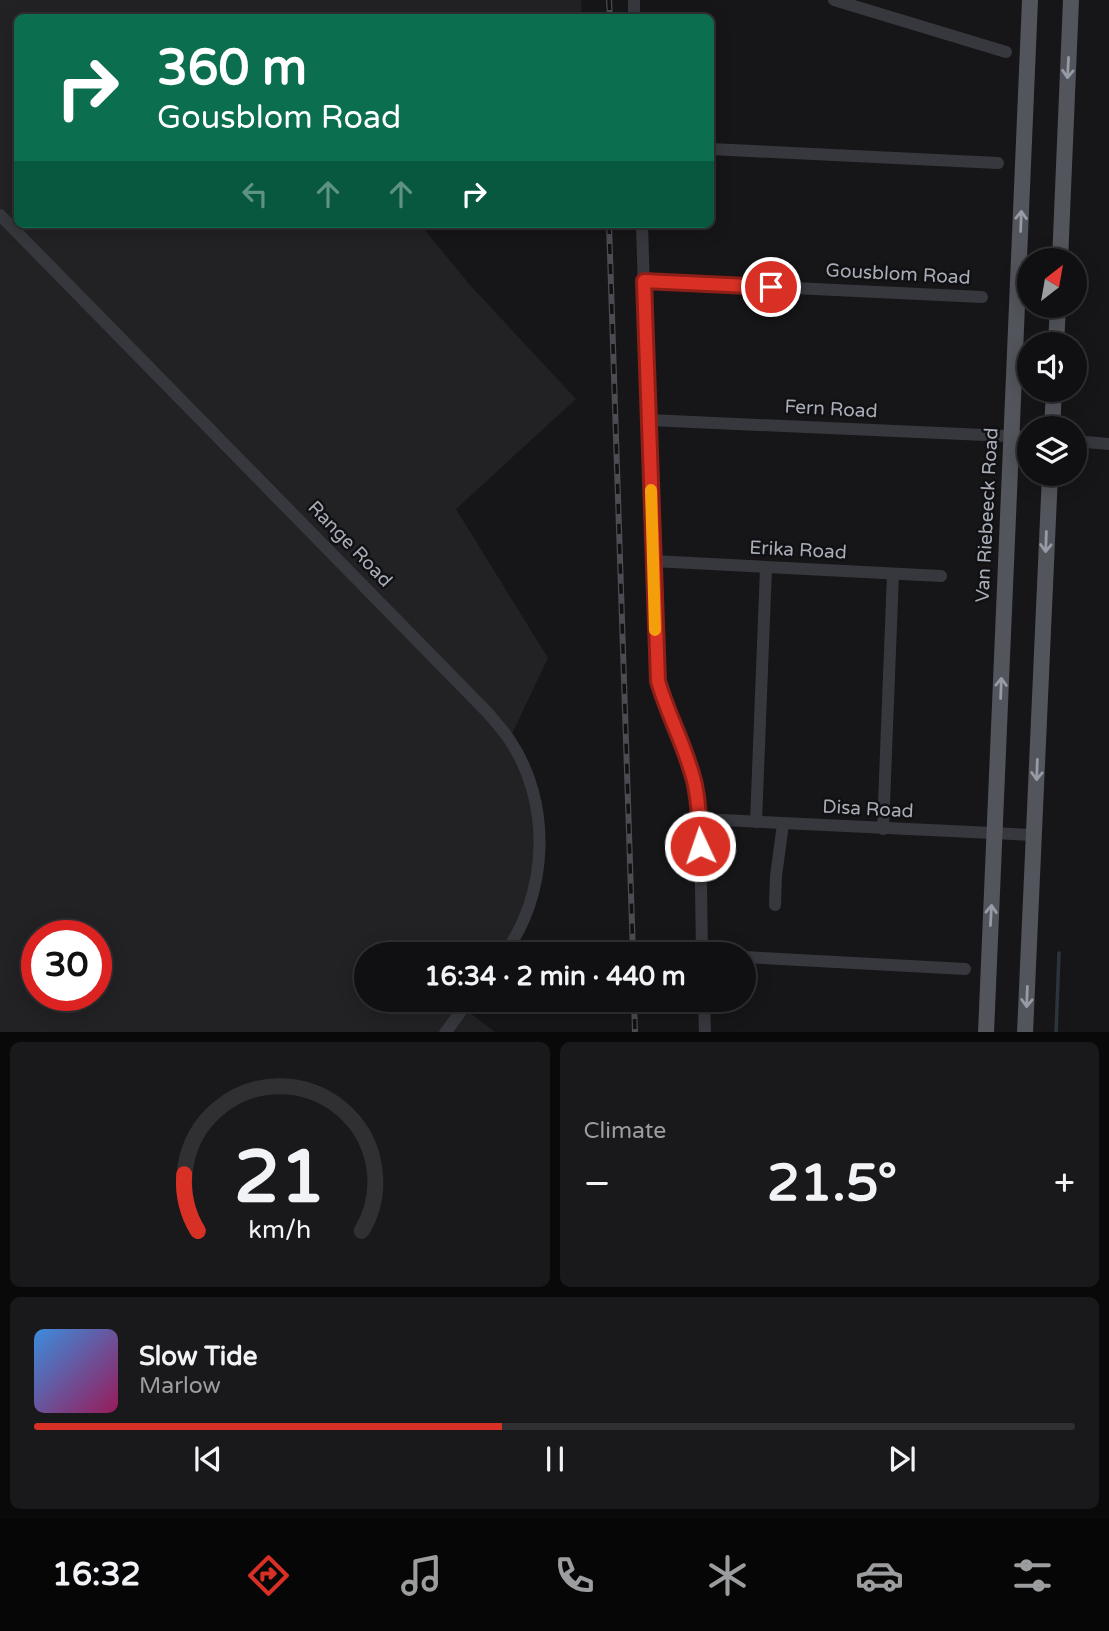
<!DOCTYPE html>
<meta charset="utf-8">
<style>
:root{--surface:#101012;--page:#19191b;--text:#f1f3f6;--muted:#9c9d9f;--line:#303032;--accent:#d93025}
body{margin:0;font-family:"Varela Round",sans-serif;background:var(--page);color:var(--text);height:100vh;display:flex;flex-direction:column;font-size:26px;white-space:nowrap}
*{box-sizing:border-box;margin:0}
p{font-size:23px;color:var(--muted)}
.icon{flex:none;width:38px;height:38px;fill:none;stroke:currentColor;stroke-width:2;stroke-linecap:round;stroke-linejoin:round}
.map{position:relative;height:1032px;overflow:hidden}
.side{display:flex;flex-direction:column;gap:10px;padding:10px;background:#09090a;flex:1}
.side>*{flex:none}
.guide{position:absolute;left:14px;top:14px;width:700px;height:214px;border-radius:10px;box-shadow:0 4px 18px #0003,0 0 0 2px var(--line);background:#0b6e4f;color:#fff;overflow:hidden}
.needle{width:46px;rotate:31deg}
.tools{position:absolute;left:1017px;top:248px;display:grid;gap:14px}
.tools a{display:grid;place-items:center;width:70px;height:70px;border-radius:50%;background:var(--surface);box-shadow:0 4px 18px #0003,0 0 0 2px var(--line);font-size:35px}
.speed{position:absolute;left:21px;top:920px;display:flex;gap:14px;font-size:35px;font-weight:700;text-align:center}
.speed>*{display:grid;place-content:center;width:91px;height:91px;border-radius:50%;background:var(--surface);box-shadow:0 4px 18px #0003,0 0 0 2px var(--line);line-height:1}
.speed .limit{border:10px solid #d22;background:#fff;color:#111}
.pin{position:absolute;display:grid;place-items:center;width:60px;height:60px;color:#fff;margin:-30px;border:4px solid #fff;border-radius:50%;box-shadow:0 2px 7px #0007}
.me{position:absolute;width:77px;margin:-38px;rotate:357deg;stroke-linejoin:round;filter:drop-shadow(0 0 5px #0008)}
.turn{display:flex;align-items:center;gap:24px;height:147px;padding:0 28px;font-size:32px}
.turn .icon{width:91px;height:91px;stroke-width:2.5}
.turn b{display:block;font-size:49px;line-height:60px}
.lanes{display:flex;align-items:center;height:66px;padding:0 28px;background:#0003;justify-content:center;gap:35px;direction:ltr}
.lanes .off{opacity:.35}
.big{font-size:52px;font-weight:700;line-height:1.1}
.side .tile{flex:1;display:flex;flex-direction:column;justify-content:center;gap:10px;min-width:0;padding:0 24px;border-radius:10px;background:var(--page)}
.side .dial{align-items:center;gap:0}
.dial svg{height:182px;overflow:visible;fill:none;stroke:var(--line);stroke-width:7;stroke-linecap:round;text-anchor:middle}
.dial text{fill:var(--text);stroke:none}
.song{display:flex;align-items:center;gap:21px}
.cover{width:84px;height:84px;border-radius:10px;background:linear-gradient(135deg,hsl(210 70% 55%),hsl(330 70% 35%))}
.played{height:7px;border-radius:4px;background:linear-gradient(90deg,var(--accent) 45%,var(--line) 45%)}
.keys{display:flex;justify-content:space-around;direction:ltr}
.heat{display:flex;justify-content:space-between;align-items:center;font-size:38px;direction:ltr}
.side .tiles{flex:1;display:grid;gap:10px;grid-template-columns:1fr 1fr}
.tile:last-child{grid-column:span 2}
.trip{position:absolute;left:354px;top:942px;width:402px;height:70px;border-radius:35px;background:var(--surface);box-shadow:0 4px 18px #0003,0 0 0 2px var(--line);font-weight:700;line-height:70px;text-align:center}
.menu{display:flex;height:112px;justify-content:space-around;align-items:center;background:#060607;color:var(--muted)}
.menu .icon{width:49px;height:49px}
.menu .current{color:var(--accent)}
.menu b{font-size:32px;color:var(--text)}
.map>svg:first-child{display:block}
</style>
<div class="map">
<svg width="1109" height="1033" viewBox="0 0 1109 1033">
<rect width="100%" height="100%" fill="#161618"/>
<path fill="#222225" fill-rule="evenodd" d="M0,0H581L582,18H18V224H420L469,284L576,399L456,509L548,658L510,738L525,767L540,862L507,954H366V999H477L469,1012L495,1032L0,1033ZM37,936H96V996H37Z"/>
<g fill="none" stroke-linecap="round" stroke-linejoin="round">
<polyline stroke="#2c353c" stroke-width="3.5" points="1056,1033 1059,953"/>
<g stroke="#37383d" stroke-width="12">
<polyline points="634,0 634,18"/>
<polyline points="834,0 1006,52"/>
<polyline points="710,149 998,163"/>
<path d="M0,215L489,714C495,722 503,730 509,739C552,802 549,893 504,954"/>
<polyline points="642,224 655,655 658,681 665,705 684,751 695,784 700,819 702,954"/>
<polyline points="644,281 982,297"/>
<polyline points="649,420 1029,437"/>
<polyline points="1074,441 1109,444"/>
<polyline points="653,561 941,576"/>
<polyline points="700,819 1034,835"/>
<polyline points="756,822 766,568"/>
<polyline points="883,829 893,574"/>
<polyline points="775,905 776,876 783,824"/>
<polyline points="744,957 965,969"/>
<polyline points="704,999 705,1033"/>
<polyline points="445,1033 470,999"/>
</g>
<g stroke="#53555c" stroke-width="16">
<polyline points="1060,261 1071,0"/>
<polyline points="1056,345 1058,306"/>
<polyline points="1052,429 1054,390"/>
<polyline points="986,1033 1030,0"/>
<polyline points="1025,1033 1050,474"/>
</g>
<defs>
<g id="rail">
<polyline points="609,0 610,18"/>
<polyline points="609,224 633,954"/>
<polyline points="634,999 635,1033"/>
</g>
</defs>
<use href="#rail" stroke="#4a4c52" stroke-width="6"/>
<use href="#rail" stroke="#111113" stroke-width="3.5" stroke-dasharray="10" stroke-linecap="butt"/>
</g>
<defs><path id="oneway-shaft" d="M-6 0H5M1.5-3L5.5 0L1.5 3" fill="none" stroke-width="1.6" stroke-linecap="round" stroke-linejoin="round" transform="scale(1.75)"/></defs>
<g stroke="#979ba6">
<use href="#oneway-shaft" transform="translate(1068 68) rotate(93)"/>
<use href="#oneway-shaft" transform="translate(1021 221) rotate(-88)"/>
<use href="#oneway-shaft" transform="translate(1046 542) rotate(92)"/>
<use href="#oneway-shaft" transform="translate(1001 688) rotate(-88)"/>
<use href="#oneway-shaft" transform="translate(1037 770) rotate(92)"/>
<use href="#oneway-shaft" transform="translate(991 915) rotate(-87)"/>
<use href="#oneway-shaft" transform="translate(1027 997) rotate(92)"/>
</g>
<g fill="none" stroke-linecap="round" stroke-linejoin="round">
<defs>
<path id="route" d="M700,846C700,825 699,805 695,785C687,749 668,716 658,681L644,281L771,287"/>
</defs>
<use href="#route" stroke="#8d1f18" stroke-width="18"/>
<use href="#route" stroke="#d93025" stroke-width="12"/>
<polyline stroke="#f59e0b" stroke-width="12" points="651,490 655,630"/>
</g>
<g text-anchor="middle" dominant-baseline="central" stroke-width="5" stroke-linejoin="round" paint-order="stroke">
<g font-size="19" fill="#a8adb8" stroke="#111113">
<text transform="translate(898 274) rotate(3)">Gousblom Road</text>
<text transform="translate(831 409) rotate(3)">Fern Road</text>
<text transform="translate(987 515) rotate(-87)">Van Riebeeck Road</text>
<text transform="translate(350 544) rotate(46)">Range Road</text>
<text transform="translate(798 550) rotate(3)">Erika Road</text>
<text transform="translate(868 809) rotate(3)">Disa Road</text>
</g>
</g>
</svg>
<div class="tools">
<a><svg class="needle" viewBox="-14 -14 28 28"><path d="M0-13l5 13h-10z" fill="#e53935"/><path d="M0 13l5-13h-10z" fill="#9c9d9f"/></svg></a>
<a><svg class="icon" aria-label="sound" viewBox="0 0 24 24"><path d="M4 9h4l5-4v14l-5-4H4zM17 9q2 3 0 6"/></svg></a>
<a><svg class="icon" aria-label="layers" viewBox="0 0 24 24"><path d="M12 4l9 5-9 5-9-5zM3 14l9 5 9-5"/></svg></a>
</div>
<div class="speed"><div class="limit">30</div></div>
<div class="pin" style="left:771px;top:287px;background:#d93025"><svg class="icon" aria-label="arrive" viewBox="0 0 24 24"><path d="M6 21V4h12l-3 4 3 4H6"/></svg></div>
<svg class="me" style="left:700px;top:846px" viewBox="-20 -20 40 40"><circle r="17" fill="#d93025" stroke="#fff" stroke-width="3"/><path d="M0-11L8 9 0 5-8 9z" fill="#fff"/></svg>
<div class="trip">16:34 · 2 min · 440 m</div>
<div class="guide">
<div class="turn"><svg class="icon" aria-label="right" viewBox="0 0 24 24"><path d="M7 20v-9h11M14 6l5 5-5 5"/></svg><div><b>360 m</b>Gousblom Road</div></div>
<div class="lanes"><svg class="icon off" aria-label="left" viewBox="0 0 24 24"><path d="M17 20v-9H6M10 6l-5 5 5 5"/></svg><svg class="icon off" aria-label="ahead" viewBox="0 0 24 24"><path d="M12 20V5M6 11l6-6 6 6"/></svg><svg class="icon off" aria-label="ahead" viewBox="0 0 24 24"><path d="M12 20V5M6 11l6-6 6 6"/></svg><svg class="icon" aria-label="right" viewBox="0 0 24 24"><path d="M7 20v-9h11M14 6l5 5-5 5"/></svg></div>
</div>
</div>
<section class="side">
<div class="tiles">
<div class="tile dial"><svg viewBox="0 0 100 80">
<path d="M14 69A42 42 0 1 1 86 69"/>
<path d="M14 69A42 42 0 0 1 8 44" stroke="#d93025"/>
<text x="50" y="56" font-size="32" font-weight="700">21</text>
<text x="50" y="72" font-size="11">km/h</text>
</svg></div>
<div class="tile"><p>Climate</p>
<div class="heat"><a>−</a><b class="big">21.5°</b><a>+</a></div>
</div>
<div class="tile">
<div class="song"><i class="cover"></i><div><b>Slow Tide</b><p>Marlow</p></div></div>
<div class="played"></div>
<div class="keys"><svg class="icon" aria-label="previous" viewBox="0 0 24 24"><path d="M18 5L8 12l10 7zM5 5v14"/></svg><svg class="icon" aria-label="pause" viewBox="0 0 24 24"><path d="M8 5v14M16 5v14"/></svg><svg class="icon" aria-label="next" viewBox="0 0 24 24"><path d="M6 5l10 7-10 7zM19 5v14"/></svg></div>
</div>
</div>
</section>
<nav class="menu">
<b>16:32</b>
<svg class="icon current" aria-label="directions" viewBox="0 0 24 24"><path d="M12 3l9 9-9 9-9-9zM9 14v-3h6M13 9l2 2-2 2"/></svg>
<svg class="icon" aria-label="music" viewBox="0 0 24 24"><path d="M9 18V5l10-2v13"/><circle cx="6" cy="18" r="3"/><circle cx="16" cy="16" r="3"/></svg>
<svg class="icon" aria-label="phone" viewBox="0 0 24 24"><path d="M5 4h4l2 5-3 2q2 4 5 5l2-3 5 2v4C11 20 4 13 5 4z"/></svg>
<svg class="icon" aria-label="climate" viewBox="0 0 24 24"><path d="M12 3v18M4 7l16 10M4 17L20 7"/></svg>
<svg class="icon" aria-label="car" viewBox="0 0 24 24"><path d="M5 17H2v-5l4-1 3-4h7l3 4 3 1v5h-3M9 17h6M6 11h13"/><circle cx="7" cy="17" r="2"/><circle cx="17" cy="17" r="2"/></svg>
<svg class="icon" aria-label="filters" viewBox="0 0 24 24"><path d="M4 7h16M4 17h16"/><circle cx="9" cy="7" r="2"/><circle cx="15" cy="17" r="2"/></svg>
</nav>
